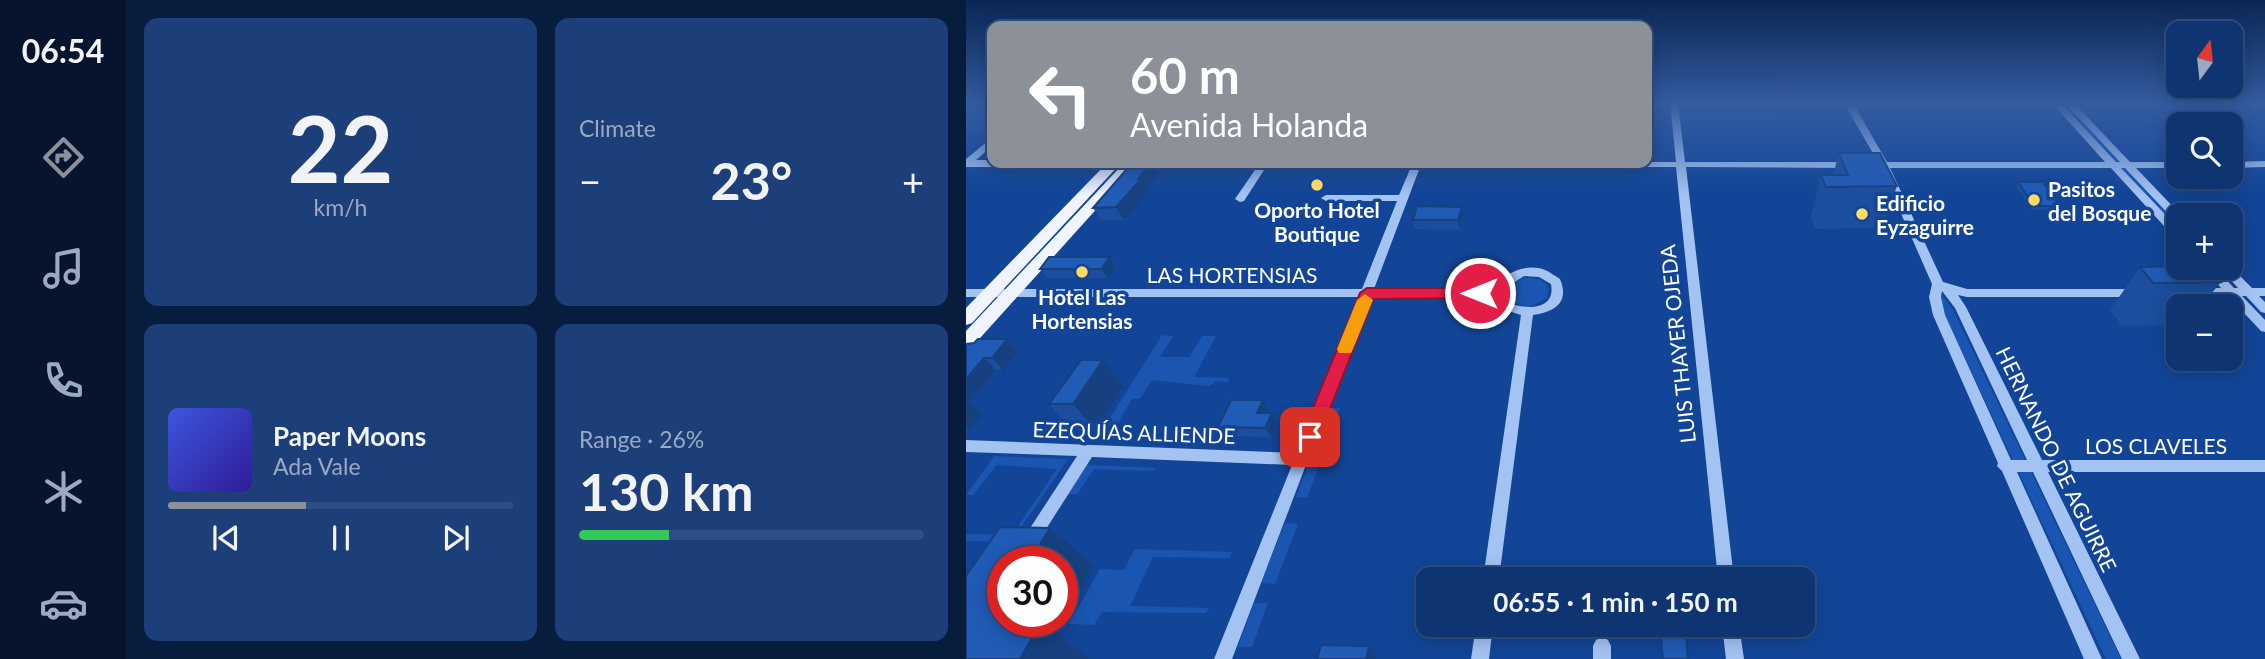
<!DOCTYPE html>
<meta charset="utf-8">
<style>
:root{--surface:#0e3471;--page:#1c3f79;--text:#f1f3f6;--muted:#9baac3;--line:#2e4f84;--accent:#8c9099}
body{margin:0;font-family:Lato,sans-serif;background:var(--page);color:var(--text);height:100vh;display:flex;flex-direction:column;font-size:26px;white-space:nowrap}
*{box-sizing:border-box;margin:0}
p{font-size:23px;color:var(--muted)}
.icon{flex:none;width:38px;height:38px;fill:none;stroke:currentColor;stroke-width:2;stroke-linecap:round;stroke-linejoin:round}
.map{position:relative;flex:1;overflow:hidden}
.side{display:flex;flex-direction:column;gap:18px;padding:18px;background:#081d3e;width:840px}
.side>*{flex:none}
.hud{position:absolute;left:21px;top:21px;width:665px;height:147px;border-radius:14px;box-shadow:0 4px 18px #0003,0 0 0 2px var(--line);background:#8c9099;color:#fff;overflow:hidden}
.needle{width:46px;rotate:15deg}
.tools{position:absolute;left:1200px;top:21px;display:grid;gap:14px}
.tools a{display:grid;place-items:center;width:77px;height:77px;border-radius:14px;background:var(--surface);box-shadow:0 4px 18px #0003,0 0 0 2px var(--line);font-size:35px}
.speed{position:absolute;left:21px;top:546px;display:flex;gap:14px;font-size:35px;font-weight:700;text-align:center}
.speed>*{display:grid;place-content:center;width:91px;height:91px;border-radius:50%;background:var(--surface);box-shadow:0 4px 18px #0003,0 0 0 2px var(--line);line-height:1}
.speed .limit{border:10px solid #d22;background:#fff;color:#111}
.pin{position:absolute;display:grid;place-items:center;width:60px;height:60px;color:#fff;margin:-30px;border-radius:14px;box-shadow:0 4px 10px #0006}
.me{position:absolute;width:77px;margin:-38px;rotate:270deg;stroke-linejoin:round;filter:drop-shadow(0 0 5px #0008)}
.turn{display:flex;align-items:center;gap:24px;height:147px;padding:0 28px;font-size:32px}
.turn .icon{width:91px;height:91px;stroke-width:2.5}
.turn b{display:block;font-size:49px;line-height:60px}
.big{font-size:52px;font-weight:700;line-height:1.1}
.side .card{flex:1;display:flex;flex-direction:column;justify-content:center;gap:10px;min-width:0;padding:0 24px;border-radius:14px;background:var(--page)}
.side .dial{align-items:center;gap:0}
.dial b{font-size:91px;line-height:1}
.song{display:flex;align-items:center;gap:21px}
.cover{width:84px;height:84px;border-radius:10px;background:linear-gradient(135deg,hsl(230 70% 55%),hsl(250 70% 35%))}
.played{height:7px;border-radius:4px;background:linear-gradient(90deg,var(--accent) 40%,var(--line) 40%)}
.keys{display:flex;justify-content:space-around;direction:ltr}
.heat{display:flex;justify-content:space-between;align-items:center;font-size:38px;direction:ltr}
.charge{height:10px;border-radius:5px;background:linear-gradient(90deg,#34c759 26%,var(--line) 0)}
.side .tiles{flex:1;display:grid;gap:18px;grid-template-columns:repeat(2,1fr)}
.trip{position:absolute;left:450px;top:567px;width:399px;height:70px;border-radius:14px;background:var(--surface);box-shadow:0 4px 18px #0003,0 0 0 2px var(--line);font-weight:700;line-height:70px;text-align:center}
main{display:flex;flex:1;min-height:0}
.tab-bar{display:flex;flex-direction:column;width:126px;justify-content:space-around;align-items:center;background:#06152d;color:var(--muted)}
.tab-bar .icon{width:49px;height:49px}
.tab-bar .current{color:var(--accent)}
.tab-bar b{font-size:32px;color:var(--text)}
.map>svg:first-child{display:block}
</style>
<main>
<nav class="tab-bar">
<b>06:54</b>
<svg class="icon current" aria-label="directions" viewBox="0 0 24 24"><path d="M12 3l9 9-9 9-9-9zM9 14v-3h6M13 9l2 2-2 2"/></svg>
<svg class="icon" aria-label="music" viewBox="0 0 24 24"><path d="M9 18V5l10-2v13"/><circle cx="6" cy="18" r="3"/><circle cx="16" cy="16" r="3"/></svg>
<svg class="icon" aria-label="phone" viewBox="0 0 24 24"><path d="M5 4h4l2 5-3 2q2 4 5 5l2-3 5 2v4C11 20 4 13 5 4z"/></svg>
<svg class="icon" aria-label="climate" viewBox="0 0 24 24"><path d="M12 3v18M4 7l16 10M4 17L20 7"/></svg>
<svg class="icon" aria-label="car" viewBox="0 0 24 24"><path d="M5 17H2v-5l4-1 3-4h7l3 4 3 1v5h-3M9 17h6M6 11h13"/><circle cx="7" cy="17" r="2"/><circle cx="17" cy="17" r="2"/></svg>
</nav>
<section class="side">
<div class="tiles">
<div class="card dial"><b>22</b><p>km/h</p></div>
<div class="card"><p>Climate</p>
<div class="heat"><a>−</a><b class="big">23°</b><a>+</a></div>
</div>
<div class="card">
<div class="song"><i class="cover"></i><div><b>Paper Moons</b><p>Ada Vale</p></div></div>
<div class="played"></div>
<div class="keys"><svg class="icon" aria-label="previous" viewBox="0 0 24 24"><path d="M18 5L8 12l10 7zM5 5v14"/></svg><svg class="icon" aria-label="pause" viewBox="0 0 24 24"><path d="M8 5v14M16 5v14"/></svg><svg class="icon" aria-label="next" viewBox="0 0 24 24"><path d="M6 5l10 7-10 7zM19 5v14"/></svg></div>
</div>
<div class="card"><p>Range · 26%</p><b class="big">130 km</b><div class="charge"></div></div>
</div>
</section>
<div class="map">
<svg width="1299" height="659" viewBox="0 0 1299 659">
<rect width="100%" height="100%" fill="#124597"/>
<g fill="#1a56b1">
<polygon points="1094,103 1099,103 1213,224 1213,230"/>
<path d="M558,278C568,277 578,278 583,289L581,298L563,307L544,302L540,292L546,283Z"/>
<polygon points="976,295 987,310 1155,659 1140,659 976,309"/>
<polygon points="196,335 207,336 194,357 223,357 236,336 250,336 228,377 263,378 262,382 250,381 243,386 186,380 174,399 166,399 141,441 130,440"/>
<polygon points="364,408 374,408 341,498 330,497"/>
<polygon points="28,456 102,459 45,542 0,541 0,534 46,535 91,469 31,465 7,495 0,495"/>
<polygon points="121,465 190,468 188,471 128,469 111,494 102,494"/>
<polygon points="319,523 332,524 309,584 295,583"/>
<polygon points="169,549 266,552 263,558 187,557 164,606 243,608 240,613 136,612 128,625 103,624 134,569 158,570"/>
<polygon points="288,603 302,603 286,647 272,647"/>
</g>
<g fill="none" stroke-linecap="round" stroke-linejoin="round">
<g fill="#a3c3f3" fill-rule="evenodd">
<path d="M704,103H712L719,162H883L888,165L883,168L720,167L768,579H752L710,167H454L408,289H528C538,272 560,263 579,270C584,272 589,276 594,279C604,303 588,312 567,315L533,579H517L555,315L533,308L528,297H404L266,659H248L326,465L126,457L59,562H42L111,456L0,452V440L331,453L393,297H0V289H396L431,201H360L355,198L360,195H433L445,167H300L278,201L274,202L269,199L291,167H0V159L23,140L26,139V146L10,160H26V163L710,162ZM558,276L573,277L585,284C590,311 559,310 541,302L539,293L541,287Z"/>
<path d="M878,103H887L921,162H1139L1086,103H1095L1150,162H1154L1099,103H1108L1164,162H1213V168H1170L1215,215H1213V222L1209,221L1159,168H1155L1213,229V239L1209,238L1145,168H924L977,282L1001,289H1170L1176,293L1170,297H1001L992,295L1000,307L1076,460H1299V472H1082L1174,659H1156L1067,472H1051L1136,659H1118L1036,471L1031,466L1032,463L967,315L963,297L966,284L915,168H905L900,165L902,163L912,162ZM976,291L989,308L1061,460H1045L979,315L975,297Z"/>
<polygon points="1299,161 1299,167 1265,168 1265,162"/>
<polygon points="1265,267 1286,288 1299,288 1299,296 1293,296 1299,302 1299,313 1295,312 1280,296 1276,296 1299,320 1299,332 1295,331 1262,296 1231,296 1225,292 1231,288 1255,288 1238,268 1249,268 1268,288 1272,288 1254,268"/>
<polygon points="510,625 527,625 523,659 505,659"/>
<polygon points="756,625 773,625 778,659 760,659"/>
<polygon points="636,637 642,640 645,646 645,659 627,659 627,646 630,640"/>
</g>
<g fill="#eff4ff" fill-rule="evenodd">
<polygon points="141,163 155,163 6,323 0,325 0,308"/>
<polygon points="158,163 172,163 6,347 0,349 0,331"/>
</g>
</g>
<g fill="#1c4e9d">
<polygon points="0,103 26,103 26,132 1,132"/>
<polygon points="873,153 931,186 916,228 849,229 845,217 855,175 867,175"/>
<polygon points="191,175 180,189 182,191 158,220 135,220 127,208"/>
<polygon points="1052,182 1094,206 1091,210 1066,210 1050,187"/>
<polygon points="496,207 497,216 494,230 449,229 447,220"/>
<polygon points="144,257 150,267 142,278 81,278 74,269"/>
<polygon points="1174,267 1255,282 1235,306 1213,306 1213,325 1156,326 1144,310"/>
<polygon points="41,339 52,352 37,370 30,370 4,402 16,414 3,430 0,430 0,344"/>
<polygon points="137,360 158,386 129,430 106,429 83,404"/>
<polygon points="297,400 302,409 300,413 311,423 305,437 258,436 252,427"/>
</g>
<g fill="#16407f">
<polygon points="18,103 26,103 26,128 12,108"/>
<polygon points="184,163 191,175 180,189 182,191 158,220 150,207"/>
<polygon points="496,207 497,216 494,230 492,220"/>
<polygon points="144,257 150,267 142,278 135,269"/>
<polygon points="41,339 52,352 37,370 26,358"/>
<polygon points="18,358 30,370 4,402 16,414 3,430 0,427 0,379"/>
<polygon points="137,360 158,386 129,430 107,404"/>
<polygon points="297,400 302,409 296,422 291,413"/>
<polygon points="306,413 311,423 305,437 299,428"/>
<polygon points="84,528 128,566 91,632 98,637 97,640 123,657 122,659 54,659 36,622 37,621 96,621 96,562 63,562"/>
<polygon points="403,646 410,656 410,659 400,659"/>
</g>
<g fill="#205bb6" stroke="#16407f" stroke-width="2">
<polygon points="0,103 18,103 12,108 0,108"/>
<polygon points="873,153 914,153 931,186 860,187 855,175 882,175"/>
<polygon points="166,163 184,163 172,179 175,179 150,207 127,208"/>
<polygon points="1052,182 1077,182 1094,206 1068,206"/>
<polygon points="451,206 496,207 492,220 447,220"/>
<polygon points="83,257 144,257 135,269 74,269"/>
<polygon points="1213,266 1213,268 1243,268 1255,282 1187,283 1174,267"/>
<polygon points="12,339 41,339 26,358 18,358 0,379 0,344 8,343"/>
<polygon points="115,360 137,360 107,404 83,404"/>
<polygon points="265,400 297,400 291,413 306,413 299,428 252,427"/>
<polygon points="34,527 84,528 63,562 37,562 36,622 74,624 54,659 0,659 0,576"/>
<polygon points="720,636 722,659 697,659 695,637"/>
<polygon points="355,645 403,646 400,659 351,659"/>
</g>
<linearGradient id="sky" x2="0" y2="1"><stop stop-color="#0a2653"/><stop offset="0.53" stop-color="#335ca1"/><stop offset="1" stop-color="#335ca1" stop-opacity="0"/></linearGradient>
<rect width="1299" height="196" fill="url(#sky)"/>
<polygon fill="#e11d48" stroke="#92132f" stroke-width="2" points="401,288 514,288 522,293 514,298 407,299 353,437 350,442 344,444 338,442 335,437 394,293"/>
<polygon fill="#f59e0b" points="399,294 407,300 387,349 385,353 373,353 371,349 391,300"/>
<g fill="#ffda65" stroke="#124597" stroke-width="2.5">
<circle cx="351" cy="185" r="7"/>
<circle cx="1068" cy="200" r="7"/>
<circle cx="896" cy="214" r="7"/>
<circle cx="116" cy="272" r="7"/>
</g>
<g text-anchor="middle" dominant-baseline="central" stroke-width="7" stroke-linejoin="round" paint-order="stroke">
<g font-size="21" font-weight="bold" fill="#fff" stroke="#124597" text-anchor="start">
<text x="1082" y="188">Pasitos<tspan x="1082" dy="24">del Bosque</tspan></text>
<text x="910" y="202">Edificio<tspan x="910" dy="24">Eyzaguirre</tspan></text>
<text x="351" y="209" text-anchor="middle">Oporto Hotel<tspan x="351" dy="24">Boutique</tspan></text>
<text x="116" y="296" text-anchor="middle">Hotel Las<tspan x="116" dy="24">Hortensias</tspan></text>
</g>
<g font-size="21" fill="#fff" stroke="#124597">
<text x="266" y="274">LAS HORTENSIAS</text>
<text transform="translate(711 344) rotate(-96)">LUIS THAYER OJEDA</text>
<text transform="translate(168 432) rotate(2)">EZEQUÍAS ALLIENDE</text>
<text x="1190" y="445">LOS CLAVELES</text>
<text transform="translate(1091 459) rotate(64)">HERNANDO DE AGUIRRE</text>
</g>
</g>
</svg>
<div class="tools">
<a><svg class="needle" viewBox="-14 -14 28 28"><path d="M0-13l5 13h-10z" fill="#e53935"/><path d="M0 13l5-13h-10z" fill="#9baac3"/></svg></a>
<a><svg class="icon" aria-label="search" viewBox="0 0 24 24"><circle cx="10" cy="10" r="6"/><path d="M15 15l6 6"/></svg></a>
<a>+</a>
<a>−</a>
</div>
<div class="speed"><div class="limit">30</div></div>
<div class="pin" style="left:344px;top:437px;background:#d93025"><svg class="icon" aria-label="arrive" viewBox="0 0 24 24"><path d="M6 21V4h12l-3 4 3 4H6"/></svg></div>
<svg class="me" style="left:514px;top:293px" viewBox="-20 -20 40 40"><circle r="17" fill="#e11d48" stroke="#fff" stroke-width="3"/><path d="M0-11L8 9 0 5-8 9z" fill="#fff"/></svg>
<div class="trip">06:55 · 1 min · 150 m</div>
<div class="hud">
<div class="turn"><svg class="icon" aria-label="left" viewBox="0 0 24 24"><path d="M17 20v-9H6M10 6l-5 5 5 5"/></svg><div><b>60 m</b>Avenida Holanda</div></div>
</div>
</div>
</main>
